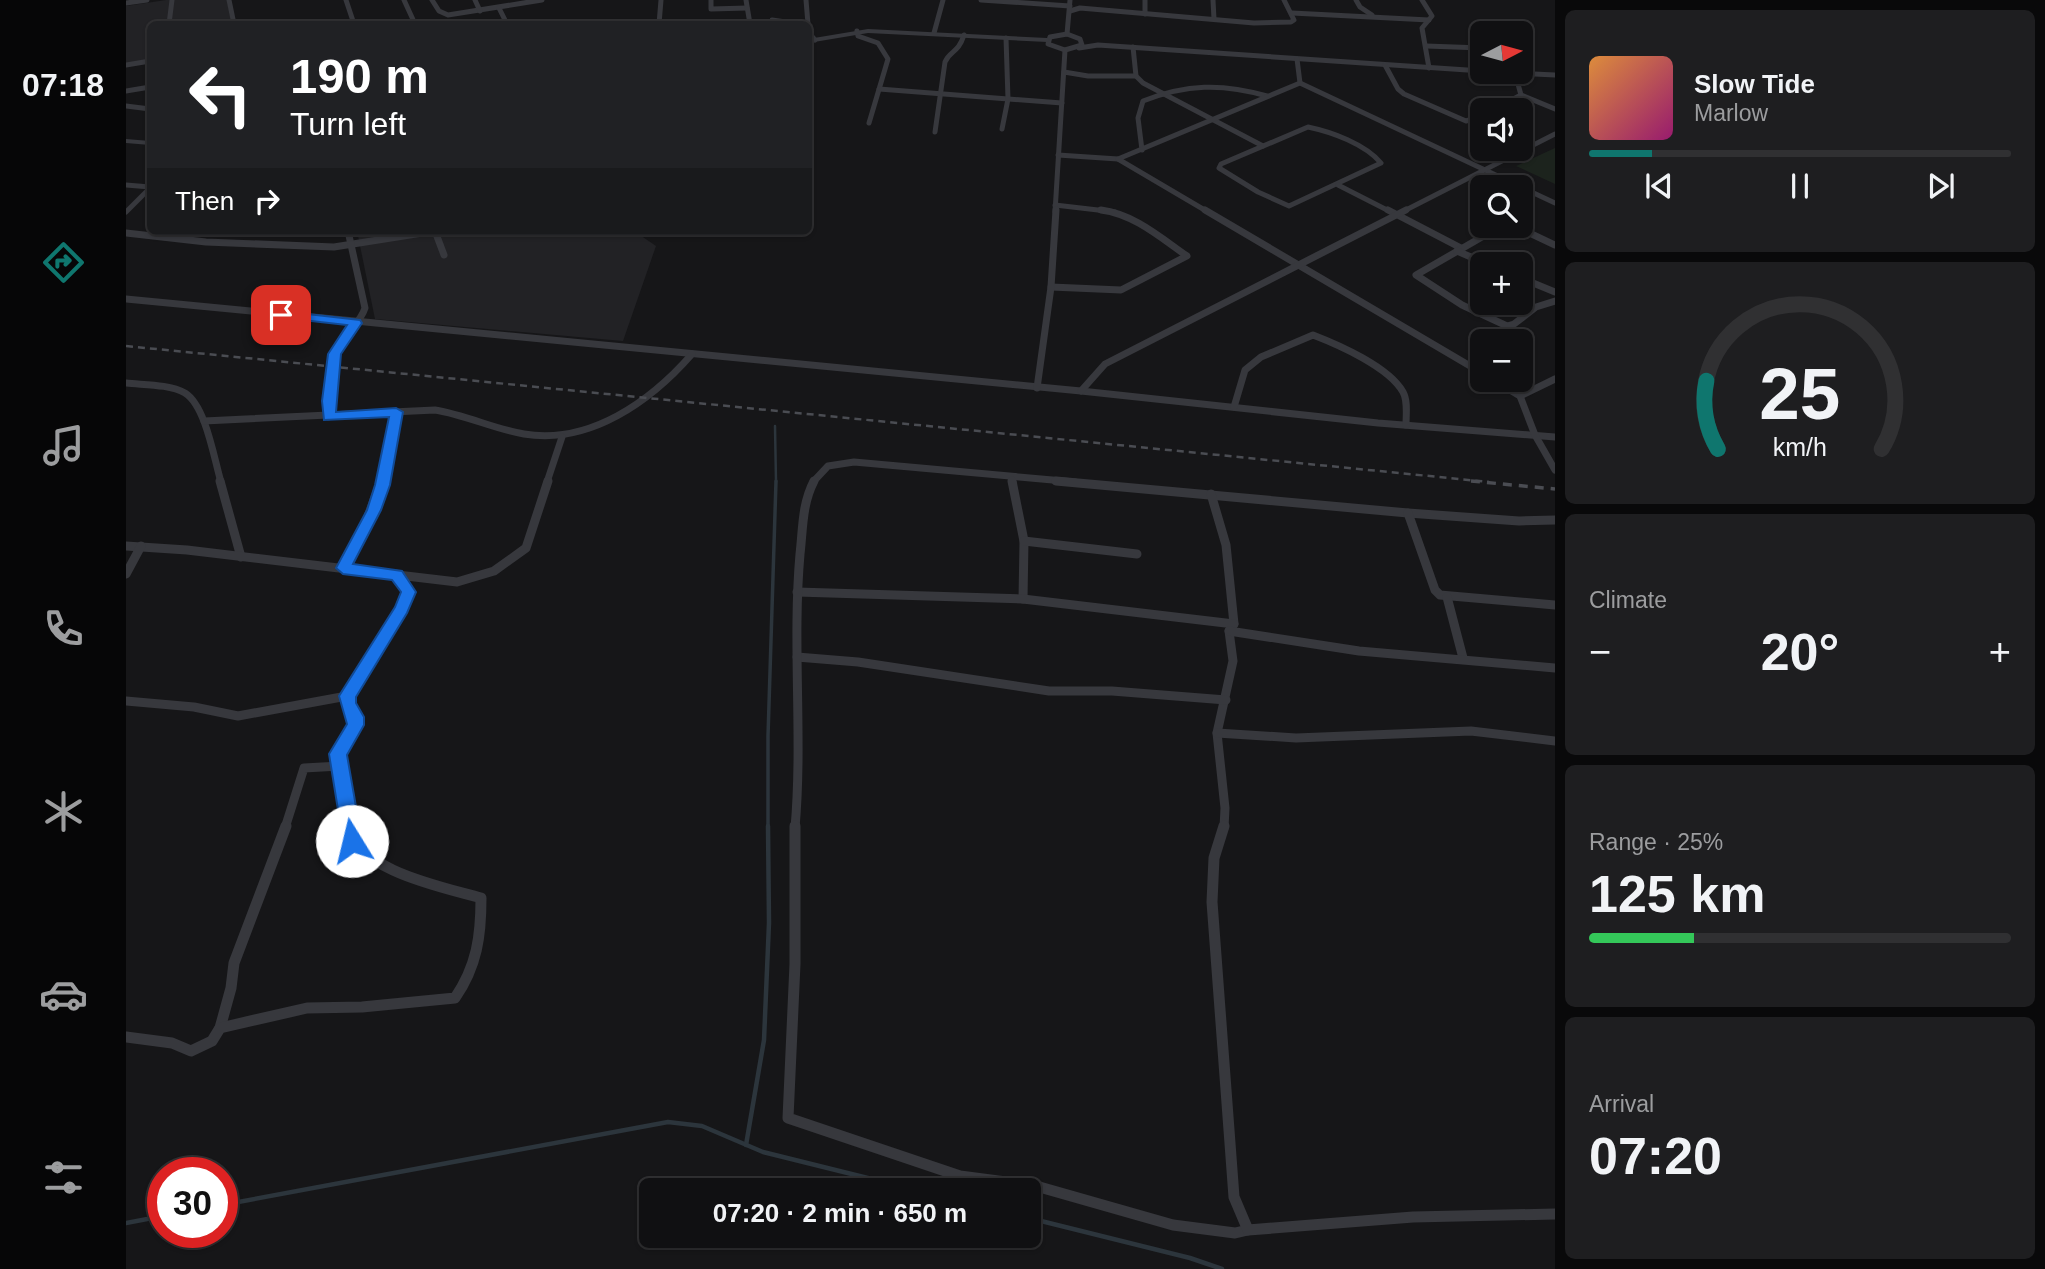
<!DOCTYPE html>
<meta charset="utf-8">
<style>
:root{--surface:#101012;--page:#1e1e20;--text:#f1f3f6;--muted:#9c9d9f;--line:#303032;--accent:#0f766e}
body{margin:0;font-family:Helvetica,sans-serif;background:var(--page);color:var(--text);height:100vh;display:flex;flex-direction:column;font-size:26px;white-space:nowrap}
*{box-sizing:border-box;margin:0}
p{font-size:23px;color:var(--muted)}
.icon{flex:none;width:38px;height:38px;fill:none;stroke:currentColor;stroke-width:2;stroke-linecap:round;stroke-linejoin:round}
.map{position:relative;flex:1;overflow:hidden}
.sheet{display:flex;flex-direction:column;gap:10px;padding:10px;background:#09090a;width:490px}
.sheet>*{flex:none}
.guide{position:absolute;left:21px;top:21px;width:665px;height:214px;border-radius:10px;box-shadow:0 2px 5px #0004,0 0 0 2px var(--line);background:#202124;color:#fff;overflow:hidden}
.needle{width:46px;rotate:84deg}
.fabs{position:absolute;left:1344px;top:21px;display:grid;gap:14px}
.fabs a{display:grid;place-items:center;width:63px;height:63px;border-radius:10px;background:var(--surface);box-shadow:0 2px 5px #0004,0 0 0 2px var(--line);font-size:35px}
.speed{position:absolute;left:21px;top:1157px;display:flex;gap:14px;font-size:35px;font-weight:700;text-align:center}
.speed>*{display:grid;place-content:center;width:91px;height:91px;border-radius:50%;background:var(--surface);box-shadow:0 2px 5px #0004,0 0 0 2px var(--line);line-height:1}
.speed .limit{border:10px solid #d22;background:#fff;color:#111}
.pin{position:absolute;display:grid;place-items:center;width:60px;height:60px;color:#fff;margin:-30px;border-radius:14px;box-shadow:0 4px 10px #0006}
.me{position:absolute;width:77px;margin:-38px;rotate:351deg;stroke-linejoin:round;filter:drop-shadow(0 0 5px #0008)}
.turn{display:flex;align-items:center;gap:24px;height:147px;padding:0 28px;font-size:32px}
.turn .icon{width:91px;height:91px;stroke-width:2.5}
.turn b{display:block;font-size:49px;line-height:60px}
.then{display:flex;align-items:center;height:66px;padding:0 28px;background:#0003;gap:14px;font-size:26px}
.big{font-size:52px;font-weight:700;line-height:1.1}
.sheet .card{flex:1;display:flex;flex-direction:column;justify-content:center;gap:10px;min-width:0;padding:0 24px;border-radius:10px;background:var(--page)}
.sheet .dial{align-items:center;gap:0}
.dial svg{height:182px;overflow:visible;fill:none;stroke:var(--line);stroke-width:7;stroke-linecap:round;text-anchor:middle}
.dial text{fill:var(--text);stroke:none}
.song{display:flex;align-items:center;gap:21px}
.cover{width:84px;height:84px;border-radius:10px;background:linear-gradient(135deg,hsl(30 70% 55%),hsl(320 70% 35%))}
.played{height:7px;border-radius:4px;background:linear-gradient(90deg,var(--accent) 15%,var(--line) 15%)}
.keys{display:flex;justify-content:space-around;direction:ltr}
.heat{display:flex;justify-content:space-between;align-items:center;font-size:38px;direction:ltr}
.charge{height:10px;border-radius:5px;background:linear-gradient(90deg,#34c759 25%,var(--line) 0)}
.trip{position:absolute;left:513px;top:1178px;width:402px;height:70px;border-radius:10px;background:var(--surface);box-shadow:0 2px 5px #0004,0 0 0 2px var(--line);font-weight:700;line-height:70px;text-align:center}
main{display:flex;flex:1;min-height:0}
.tab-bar{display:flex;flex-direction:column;width:126px;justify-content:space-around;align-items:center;background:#060607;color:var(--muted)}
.tab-bar .icon{width:49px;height:49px}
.tab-bar .active{color:var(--accent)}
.tab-bar b{font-size:32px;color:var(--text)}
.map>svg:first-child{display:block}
</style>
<main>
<nav class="tab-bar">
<b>07:18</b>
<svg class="icon active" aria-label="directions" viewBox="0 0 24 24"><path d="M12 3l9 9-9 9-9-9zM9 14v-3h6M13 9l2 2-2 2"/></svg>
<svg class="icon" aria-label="music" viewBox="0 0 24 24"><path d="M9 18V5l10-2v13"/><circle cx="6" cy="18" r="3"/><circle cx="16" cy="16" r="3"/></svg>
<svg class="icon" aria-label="phone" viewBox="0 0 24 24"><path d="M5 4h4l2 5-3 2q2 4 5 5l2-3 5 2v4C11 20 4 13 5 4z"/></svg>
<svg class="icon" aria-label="climate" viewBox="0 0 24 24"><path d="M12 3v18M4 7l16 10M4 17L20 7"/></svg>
<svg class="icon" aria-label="car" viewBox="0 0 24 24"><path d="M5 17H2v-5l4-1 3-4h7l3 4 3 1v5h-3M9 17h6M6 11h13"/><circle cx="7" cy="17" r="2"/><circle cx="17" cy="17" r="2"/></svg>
<svg class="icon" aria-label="filters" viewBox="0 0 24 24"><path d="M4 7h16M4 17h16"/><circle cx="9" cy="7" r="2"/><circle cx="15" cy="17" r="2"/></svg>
</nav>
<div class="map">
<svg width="1429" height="1269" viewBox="0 0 1429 1269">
<rect width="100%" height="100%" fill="#161618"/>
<g fill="#222225">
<polygon points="40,0 101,0 106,24 24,24 24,60 0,64 0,6"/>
<polygon points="231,231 508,231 530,246 497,341 249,319"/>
</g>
<polygon fill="#1c231d" points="1429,148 1429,184 1390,166"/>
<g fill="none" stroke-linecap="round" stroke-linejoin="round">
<polyline stroke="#2c353c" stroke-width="2.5" points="649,426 650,482"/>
<polyline stroke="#2c353c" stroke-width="3.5" points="642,828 642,736 650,481"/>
<g stroke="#2c353c" stroke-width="4.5">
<polyline points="620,1145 638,1040 643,923 642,826"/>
<polyline points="96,1205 542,1122 576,1126 637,1152 790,1190"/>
<polyline points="903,1218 1064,1258 1096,1269"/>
<polyline points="0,1223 37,1216"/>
</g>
<g stroke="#37383d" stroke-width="5">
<polyline points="103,0 108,24"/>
<polyline points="220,0 228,24"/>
<polyline points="278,0 289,24"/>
<polyline points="306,0 313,11 322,15 416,0"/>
<polyline points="349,0 354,11"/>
<polyline points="585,0 585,9 621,8"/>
<polyline points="620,0 624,24"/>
<polyline points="680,0 682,24"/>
<polyline points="855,0 944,6"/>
<polyline points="1019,0 1019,14"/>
<polyline points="1087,0 1088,19"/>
<polyline points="1230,0 1234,7 1246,15"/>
<polyline points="1296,0 1306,16 1296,28 1303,68"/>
<polyline points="0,3 21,0"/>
<polyline points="373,8 381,24"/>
<polyline points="944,11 954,8 1128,23 1165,22 1168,20 1158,0"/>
<polyline points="1166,13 1303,20"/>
<polyline points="646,20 674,24"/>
<polyline points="43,24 46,0"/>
<polyline points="208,24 227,22"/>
<polyline points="533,24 535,0"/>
<polyline points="731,31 732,36 752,43 762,59 743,123"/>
<polyline points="682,32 689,40"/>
<polyline points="808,33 817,0"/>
<polygon points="941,34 954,39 956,45 939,50 922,44 924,37"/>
<polyline points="941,34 944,0"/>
<polyline points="1300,46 1356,48"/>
<polyline points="1007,47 1010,76 1017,83 1137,146"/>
<polyline points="953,48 972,45 1356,71"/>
<polyline points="1171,59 1174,83"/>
<polyline points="0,65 24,61"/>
<polyline points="1259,65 1272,89 1278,94 1340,121 1356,116"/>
<polyline points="938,72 962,76 1010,76"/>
<polyline points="1364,72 1429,75"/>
<polyline points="1389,73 1395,95"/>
<polyline points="753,89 936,103"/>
<polyline points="0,91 24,87"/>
<polyline points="1395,95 1429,109"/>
<polyline points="0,106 24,109"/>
<polyline points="1366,110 1395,95"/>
<path d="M1182,127C1206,132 1239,144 1255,163L1163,206L1132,192L1093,168L1095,164Z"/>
<polyline points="876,129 882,99 880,38"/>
<path d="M809,132L819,62C824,50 832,54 838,35"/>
<path d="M1016,150L1012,118L1017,101C1060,84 1096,83 1141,96"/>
<polyline points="932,155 992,159 1174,83 1429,203"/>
<polyline points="992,159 1082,212"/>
<polyline points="0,185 24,187"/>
<polyline points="1212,185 1265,212"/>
<polyline points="929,205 989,212"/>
<polyline points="0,212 24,188"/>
<polyline points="929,212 939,50"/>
<polyline points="1276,212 1429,134"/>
</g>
<g stroke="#37383d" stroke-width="7">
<polyline points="1079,210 1356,373"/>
<polyline points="1262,210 1335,248"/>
<polyline points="1375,226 1290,275 1336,305 1381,326 1388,324 1410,307 1429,301"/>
<polyline points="1389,226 1429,245"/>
<polyline points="0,233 80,242 208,247 309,231 318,255"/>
<polyline points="1331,251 1361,264"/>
<polyline points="1395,278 1429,292"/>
<path d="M925,287L995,290L1061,256C1035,238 1008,214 975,210"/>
<polyline points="0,299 955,391 1252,423 1429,437"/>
<polyline points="1367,380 1394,396 1409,435 1429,470"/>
<path d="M0,383C17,385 43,384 59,393C80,406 88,459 95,482"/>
<polyline points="911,388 925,287 930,210"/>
<polyline points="955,391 979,364 1280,210"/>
<polyline points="1394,396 1429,379"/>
<path d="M1108,407L1119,370L1135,357L1187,335C1213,345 1263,367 1277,392C1282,401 1280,414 1280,425"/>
<path d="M203,417C202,391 203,363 217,340C224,329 235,321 239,308L222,231"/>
<path d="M78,421L309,410C340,415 368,429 398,434C464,445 525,401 566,354"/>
<polyline points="886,478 887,482"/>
<polyline points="255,482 270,412"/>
<polyline points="421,482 436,437"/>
<polyline points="687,482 702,466 728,462 949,482"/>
</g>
<g stroke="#37383d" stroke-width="9">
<polyline points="94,481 115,557"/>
<polyline points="886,481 898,541 897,599"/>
<polyline points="930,481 1282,513 1393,521 1429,520"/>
<polyline points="1085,494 1100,545 1108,624 1103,631 1107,661 1091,733 1099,808 1098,828"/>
<polyline points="1282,513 1309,590 1314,595 1429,605"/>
<polyline points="898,541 1011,554"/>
<polyline points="0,546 61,550 331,582 368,571 400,548 422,481"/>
<polyline points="217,568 237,530 255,481"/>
<polyline points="0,574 15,546"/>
<polyline points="671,592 897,599 1108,624"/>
<polyline points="1321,597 1337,658"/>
<polyline points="1103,631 1233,651 1429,668"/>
<polyline points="671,657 732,662 923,691 986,691 1100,700"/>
<polyline points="0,701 68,707 112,716 221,696"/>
<polyline points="1091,733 1170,738 1345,731 1429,741"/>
<polyline points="159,828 178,768 214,766"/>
<path d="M223,828L212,763L216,745L228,723L227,711L222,704C228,663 286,621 281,587L270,574"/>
<path d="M669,828C677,737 666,645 674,554C677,528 676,504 688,481"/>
</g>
<g stroke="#37383d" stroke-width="11">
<polyline points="669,826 669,964 662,1118 834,1176 910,1186 1047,1225 1109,1233 1122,1230"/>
<polyline points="1098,826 1088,858 1086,902 1108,1197 1122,1230 1287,1217 1429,1214"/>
<polyline points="94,1028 105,988 108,963 160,826"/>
<path d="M0,1037L46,1043L65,1051L86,1041L94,1028L181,1008L236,1007L329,998C351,966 355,936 355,898C317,887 231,871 223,826"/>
</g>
<g fill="#37383d" fill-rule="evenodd">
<polygon points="742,29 921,38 924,40 921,42 742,33 682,43 682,39"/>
<polygon points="0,139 24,141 24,145 0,143"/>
</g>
<polyline stroke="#4a4c52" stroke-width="2.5" stroke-dasharray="7 5" stroke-linecap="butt" points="0,346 1363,482"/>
<polyline stroke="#4a4c52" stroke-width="3.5" stroke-dasharray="9 7" stroke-linecap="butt" points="1345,481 1429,489"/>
</g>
<polygon fill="#1a73e8" stroke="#114b97" stroke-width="2" points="155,311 234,320 236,323 215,354 210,412 270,408 277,412 264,485 255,510 227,564 276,571 290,592 281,613 230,697 230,703 238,717 238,725 221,755 236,841 233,847 226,849 220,847 217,841 203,754 221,724 213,696 269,607 275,592 266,580 217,574 210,568 241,510 249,485 263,417 198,420 196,401 202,354 221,325 150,317 148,315"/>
</svg>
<div class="fabs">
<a><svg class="needle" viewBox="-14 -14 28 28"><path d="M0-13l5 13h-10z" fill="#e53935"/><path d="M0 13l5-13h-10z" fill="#9c9d9f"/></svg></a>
<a><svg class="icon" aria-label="sound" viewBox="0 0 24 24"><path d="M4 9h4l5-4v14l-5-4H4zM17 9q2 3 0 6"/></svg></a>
<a><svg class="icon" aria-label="search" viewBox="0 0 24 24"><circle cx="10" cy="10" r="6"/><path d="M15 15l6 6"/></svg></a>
<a>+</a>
<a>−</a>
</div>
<div class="speed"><div class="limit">30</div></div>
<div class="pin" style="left:155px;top:315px;background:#d93025"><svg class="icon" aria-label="arrive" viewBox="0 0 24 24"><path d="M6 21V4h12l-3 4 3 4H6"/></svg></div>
<svg class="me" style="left:226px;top:841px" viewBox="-20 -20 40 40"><circle r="19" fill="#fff"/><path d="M0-13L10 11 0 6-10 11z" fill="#1a73e8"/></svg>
<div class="trip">07:20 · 2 min · 650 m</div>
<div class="guide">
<div class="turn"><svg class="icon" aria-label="left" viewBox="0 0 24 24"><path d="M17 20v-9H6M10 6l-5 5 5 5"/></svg><div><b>190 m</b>Turn left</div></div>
<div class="then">Then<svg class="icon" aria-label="right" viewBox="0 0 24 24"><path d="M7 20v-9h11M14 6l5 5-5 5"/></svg></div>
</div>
</div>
<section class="sheet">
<div class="card">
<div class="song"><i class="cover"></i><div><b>Slow Tide</b><p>Marlow</p></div></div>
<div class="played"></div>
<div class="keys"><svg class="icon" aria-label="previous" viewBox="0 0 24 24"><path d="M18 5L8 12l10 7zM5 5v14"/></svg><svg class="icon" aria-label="pause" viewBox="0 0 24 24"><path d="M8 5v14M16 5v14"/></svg><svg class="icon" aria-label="next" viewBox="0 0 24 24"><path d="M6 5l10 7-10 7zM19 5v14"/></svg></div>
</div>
<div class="card dial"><svg viewBox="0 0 100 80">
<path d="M14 69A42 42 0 1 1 86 69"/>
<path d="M14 69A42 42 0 0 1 9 39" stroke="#0f766e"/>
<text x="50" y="56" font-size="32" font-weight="700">25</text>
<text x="50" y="72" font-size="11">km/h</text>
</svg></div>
<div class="card"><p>Climate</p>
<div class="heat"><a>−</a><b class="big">20°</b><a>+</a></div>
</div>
<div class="card"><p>Range · 25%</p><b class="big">125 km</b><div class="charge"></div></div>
<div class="card"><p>Arrival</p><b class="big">07:20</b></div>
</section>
</main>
